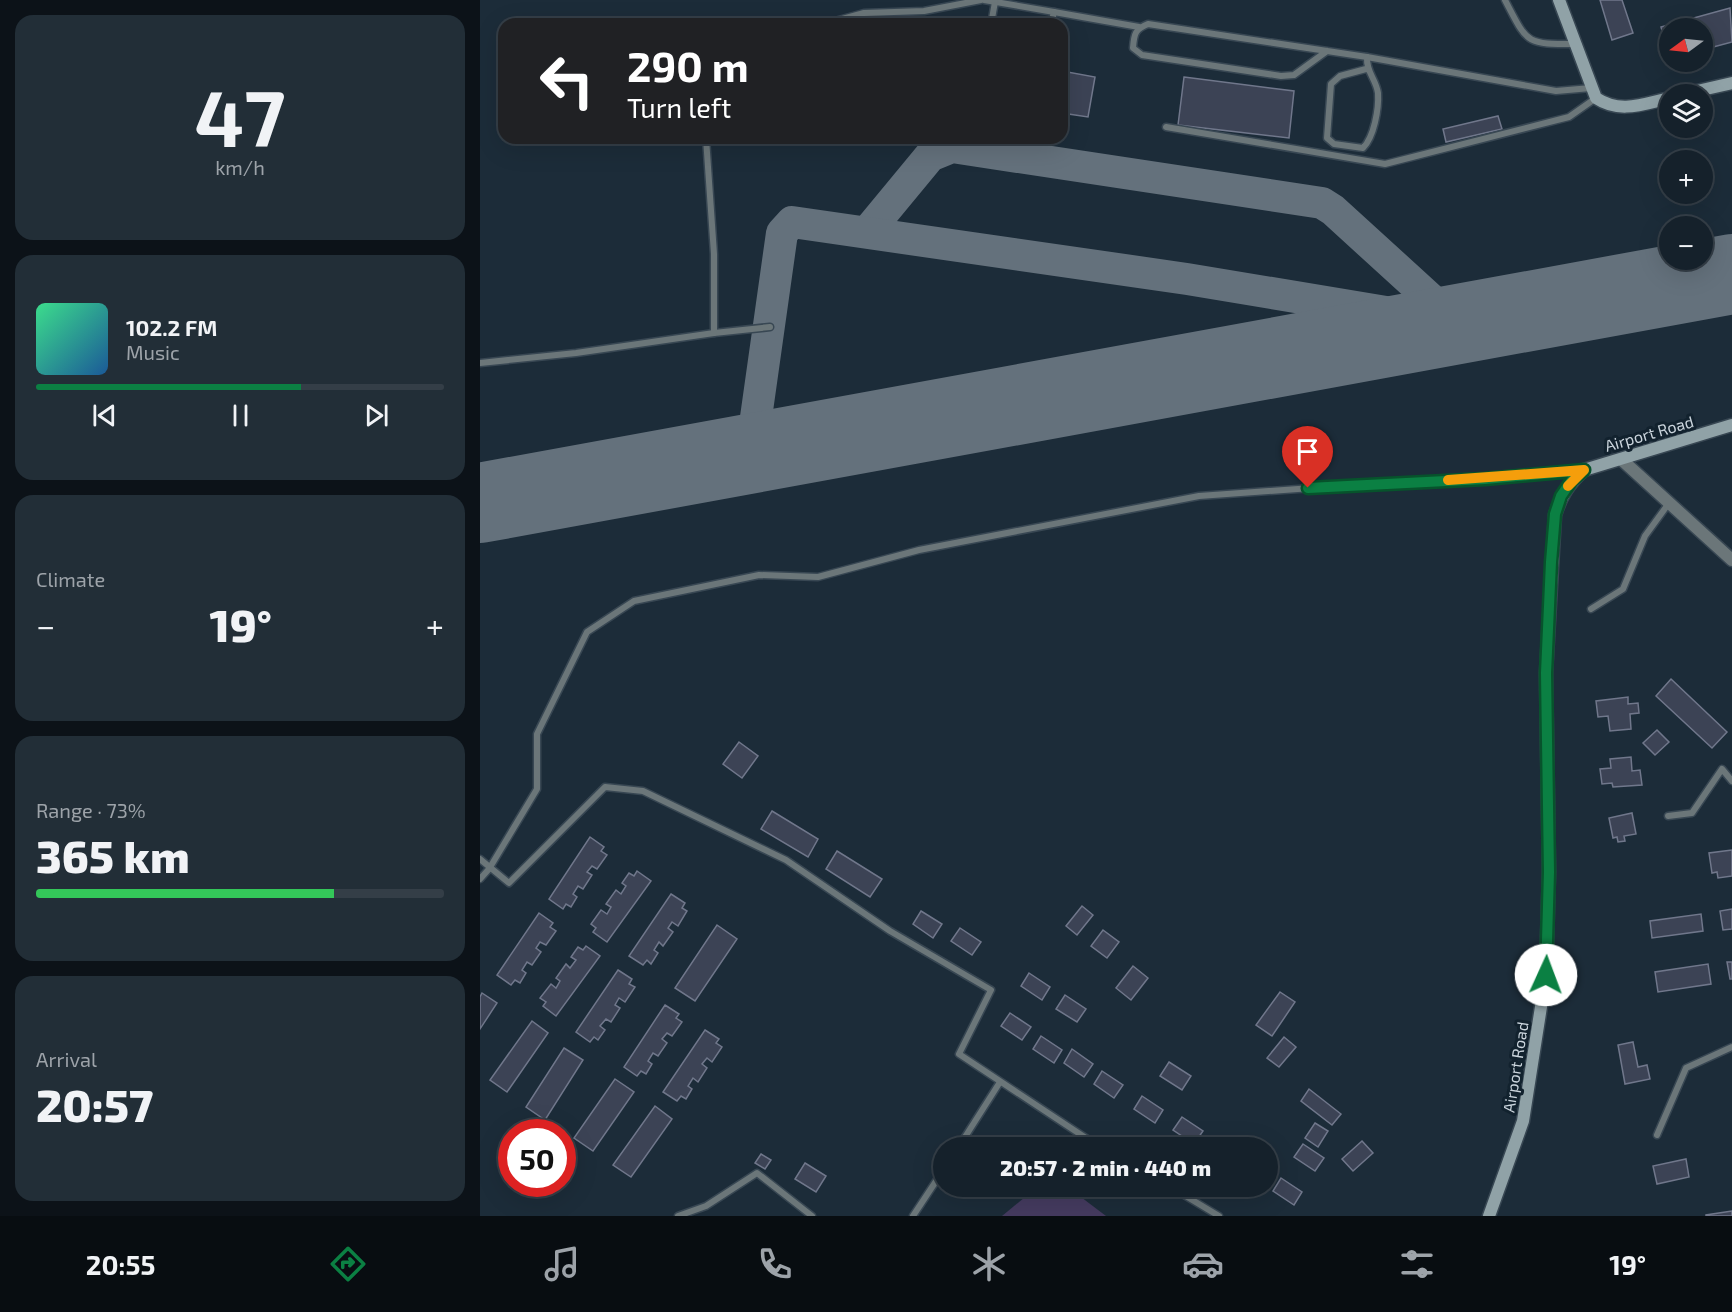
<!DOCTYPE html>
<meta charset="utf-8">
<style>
:root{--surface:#15212b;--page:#222e37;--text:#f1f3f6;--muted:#9da3a9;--line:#343e47;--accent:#0b8043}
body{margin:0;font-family:"Exo 2",sans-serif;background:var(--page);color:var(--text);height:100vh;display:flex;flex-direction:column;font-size:22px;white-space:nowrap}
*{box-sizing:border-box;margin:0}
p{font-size:20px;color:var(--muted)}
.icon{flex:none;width:33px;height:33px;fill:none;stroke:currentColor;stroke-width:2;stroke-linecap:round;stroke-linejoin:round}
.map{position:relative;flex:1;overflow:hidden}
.panel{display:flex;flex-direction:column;gap:15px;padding:15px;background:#0c1218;width:480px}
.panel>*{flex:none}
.hud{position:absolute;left:18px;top:18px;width:570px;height:126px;border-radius:18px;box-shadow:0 6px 24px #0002,0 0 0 2px var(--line);background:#202124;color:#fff;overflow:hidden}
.needle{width:39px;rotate:255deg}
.fabs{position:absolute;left:1179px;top:18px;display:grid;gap:12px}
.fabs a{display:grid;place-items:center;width:54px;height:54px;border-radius:50%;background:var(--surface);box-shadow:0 6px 24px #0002,0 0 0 2px var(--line);font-size:30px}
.speed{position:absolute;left:18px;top:1119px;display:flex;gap:12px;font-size:30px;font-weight:700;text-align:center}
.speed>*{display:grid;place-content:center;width:78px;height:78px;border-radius:50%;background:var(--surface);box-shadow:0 6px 24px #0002,0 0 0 2px var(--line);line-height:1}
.speed .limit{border:9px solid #d22;background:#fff;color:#111}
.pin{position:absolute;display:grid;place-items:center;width:51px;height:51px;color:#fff;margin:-62px -26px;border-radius:50% 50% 50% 0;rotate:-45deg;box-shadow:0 0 6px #0007}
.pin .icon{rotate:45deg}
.me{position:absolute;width:66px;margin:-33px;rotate:2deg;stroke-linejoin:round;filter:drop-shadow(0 0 4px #0008)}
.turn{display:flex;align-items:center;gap:21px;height:126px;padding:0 30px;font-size:27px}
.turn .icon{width:78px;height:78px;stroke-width:2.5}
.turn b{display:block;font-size:42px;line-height:51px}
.big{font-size:45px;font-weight:800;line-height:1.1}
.panel .tile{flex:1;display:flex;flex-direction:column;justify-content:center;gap:9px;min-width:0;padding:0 21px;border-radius:18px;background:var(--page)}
.panel .dial{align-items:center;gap:0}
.dial b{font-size:78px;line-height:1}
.song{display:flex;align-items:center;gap:18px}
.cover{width:72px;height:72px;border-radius:9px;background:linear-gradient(135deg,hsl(150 70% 55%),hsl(210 70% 35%))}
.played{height:6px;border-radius:3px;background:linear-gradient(90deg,var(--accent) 65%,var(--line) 65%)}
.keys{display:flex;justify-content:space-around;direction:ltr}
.heat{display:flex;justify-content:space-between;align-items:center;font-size:33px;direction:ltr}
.charge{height:9px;border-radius:4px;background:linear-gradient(90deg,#34c759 73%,var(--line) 0)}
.trip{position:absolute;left:453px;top:1137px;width:345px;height:60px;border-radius:30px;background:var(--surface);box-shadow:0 6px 24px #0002,0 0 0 2px var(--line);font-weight:800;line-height:60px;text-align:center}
.tabs{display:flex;height:96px;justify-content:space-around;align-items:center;background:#080d11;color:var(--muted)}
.tabs .icon{width:42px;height:42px}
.tabs .selected{color:var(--accent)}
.tabs b{font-size:27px;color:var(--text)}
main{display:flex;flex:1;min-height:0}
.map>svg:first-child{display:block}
</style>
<main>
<section class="panel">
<div class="tile dial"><b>47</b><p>km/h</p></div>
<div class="tile">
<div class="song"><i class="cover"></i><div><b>102.2 FM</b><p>Music</p></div></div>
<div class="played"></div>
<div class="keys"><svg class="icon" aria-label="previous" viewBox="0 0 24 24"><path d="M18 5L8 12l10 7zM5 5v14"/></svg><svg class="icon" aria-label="pause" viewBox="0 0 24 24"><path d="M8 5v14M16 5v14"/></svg><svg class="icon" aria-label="next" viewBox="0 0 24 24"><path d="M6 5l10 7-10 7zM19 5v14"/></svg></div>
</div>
<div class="tile"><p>Climate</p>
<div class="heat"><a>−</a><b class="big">19°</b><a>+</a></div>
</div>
<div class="tile"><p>Range · 73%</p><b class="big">365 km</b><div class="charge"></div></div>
<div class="tile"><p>Arrival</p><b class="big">20:57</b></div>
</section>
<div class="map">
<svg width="1252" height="1216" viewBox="0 0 1252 1216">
<rect width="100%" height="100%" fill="#1c2c39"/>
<polygon fill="#453b60" points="593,1191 626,1216 522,1216 550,1193"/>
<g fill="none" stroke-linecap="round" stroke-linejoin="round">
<g stroke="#64717c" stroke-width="32">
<polyline points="388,231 450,156 472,147 842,203 853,210 978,324"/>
<polyline points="271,453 302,233 312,222 707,279 978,324"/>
</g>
<polyline stroke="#64717c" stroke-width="80" points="0,503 1252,274"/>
</g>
<g fill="#3c4355" stroke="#70778b" stroke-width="1.5">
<polygon points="1120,0 1142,0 1153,33 1132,40"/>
<polygon points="1250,8 1252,42 1222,50 1222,28 1190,28 1190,57 1181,27"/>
<polygon points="582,71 615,77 608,117 582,113"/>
<polygon points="704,77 814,91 809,138 698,125"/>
<polygon points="1018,116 1022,129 966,142 963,129"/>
<polygon points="1191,679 1247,732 1232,748 1176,696"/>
<polygon points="1148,697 1148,704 1158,703 1159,713 1150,714 1151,729 1130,731 1128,716 1118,717 1116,701"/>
<polygon points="1177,730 1189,742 1175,755 1163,743"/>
<polygon points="259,742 278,756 262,778 243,764"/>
<polygon points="1151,757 1152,771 1160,770 1162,785 1133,787 1132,783 1122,784 1120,769 1131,768 1130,759"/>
<polygon points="292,811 338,839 328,857 281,829"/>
<polygon points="1152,813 1156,834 1144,836 1145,841 1138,842 1137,837 1133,838 1129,818"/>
<polygon points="110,837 124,847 121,851 127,855 117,869 112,866 107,872 112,875 103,889 98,886 93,894 97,897 91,907 86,904 83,909 69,899"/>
<polygon points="1252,850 1252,876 1238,878 1237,872 1232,873 1229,853"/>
<polygon points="357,851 402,879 390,897 346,869"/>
<polygon points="157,871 171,881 127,942 113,932 116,928 111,924 121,910 127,914 131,907 126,904 136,890 141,894 146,886 142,883 149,873 154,876"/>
<polygon points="191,894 205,903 202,908 207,911 198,926 192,922 188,928 193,932 183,946 179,942 174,950 178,953 171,964 167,960 163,965 149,956"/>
<polygon points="602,906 613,915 597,935 586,926"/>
<polygon points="1252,909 1252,929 1243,930 1240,911"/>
<polygon points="441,911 462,924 453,938 433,924"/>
<polygon points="59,913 73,923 70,927 76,931 66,945 60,942 56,948 61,952 52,965 47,962 42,970 46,973 40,983 35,980 31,985 17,975"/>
<polygon points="1221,914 1223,931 1172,938 1170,921"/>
<polygon points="237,925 257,939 215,1001 195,988"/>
<polygon points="480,928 501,942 492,955 471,941"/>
<polygon points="623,930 639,942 627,958 611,946"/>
<polygon points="106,946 120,956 76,1016 63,1006 66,1002 60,998 71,984 76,988 80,981 76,978 86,964 90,968 96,960 91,957 98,947 103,950"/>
<polygon points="1247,962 1252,962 1252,979 1250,979"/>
<polygon points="1228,964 1231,984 1178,992 1175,972"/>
<polygon points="653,966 668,978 651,1000 636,988"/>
<polygon points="138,970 152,979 149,984 155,987 145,1002 139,998 135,1005 140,1008 131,1022 126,1019 120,1026 125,1030 118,1040 114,1037 110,1042 96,1032"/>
<polygon points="549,973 570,987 562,1000 541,986"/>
<polygon points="800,992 815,1002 792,1036 776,1025"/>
<polygon points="2,993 17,1003 0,1029 0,997"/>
<polygon points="585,995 606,1009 597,1022 576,1009"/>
<polygon points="185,1005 199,1014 196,1018 202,1022 192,1036 187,1033 182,1039 187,1043 178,1056 173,1053 168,1061 172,1064 166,1074 161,1071 157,1076 144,1067"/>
<polygon points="530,1013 551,1027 542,1040 521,1026"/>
<polygon points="52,1021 68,1033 27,1092 10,1080"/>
<polygon points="225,1030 239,1039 236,1043 242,1047 232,1062 227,1058 222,1064 227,1068 218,1082 213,1078 208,1086 212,1089 206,1099 201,1096 197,1101 183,1092"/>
<polygon points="561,1036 582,1050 574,1063 553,1049"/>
<polygon points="804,1037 816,1047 799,1067 787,1058"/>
<polygon points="1153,1042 1158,1067 1167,1065 1170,1079 1145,1084 1138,1045"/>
<polygon points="84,1048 103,1060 65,1120 46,1107"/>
<polygon points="592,1049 613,1064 604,1077 584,1063"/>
<polygon points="689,1062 711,1076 702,1090 680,1076"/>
<polygon points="622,1071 643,1085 634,1098 614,1084"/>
<polygon points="135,1079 154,1092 113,1151 94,1138"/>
<polygon points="829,1089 861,1114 852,1125 821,1101"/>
<polygon points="662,1096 683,1110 675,1123 654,1109"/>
<polygon points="175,1106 192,1119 151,1177 133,1165"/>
<polygon points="702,1117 723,1131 714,1144 693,1130"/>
<polygon points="835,1123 848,1131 838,1147 825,1138"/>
<polygon points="882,1141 893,1153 873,1171 862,1159"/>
<polygon points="823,1144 844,1158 835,1171 814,1157"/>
<polygon points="281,1154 291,1160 285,1169 275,1163"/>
<polygon points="1206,1159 1209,1177 1177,1184 1173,1166"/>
<polygon points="325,1163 346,1176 336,1192 315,1179"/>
<polygon points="801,1178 822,1192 814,1205 793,1191"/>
<polygon points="1252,1211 1252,1216 1226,1216 1226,1215"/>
</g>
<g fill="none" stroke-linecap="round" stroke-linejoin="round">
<defs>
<g id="service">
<polyline points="504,0 574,12"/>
<path d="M1025,0C1048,44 1045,44 1095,44"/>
<polyline points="344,24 384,13 444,11 501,0"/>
<polyline points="511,24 515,2"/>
<polyline points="571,24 574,12 659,27"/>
<path d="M847,51L814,75L801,76L662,55L653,48C654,34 655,29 668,24L887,57L1076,91L1111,88"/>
<path d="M886,69L860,76L851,84L847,138L854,144L883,148C894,137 899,109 898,93C896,79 886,72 887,57"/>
<polyline points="686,127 905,164 1089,117 1116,98"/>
<polyline points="226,138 234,254 234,333 290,327"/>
<polyline points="0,363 96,353 234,333"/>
<polyline points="1111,609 1143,589 1165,536 1189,503"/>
<polyline points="1188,816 1212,813 1242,769 1252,781"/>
<polyline points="0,859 29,883 125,787 163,791 306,860 410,931 511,990 479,1054 621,1148"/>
<polyline points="0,879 9,869 57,789 57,734 107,632 154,601 279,575 338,577 439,550 719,496 916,482 1005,479 1100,471"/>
<polyline points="1177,1135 1206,1068 1252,1047"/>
<polyline points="478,1148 520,1082"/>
<polyline points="689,1186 739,1216"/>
<polyline points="198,1216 226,1206 277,1173 332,1216"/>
<polyline points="433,1216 464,1169"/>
</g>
<polyline id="minor" points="1142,460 1252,560"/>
<g id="secondary">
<path d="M1079,0L1116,98C1140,114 1163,104 1190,98"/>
<polyline points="1204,94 1252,83"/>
<path d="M1009,1216L1043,1121L1066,975L1069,872L1066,673L1075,515C1081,496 1089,483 1104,470L1252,425"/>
</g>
</defs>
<use href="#service" stroke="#384753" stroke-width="9"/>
<use href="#minor" stroke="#384753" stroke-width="15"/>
<use href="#secondary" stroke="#384753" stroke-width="15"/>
<use href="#service" stroke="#6b7679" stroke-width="6"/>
<use href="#minor" stroke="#6b7679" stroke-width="12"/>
<use href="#secondary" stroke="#90a2a7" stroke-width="12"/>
</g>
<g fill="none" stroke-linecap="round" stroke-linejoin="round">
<defs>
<polyline id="route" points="828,488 1005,479 1104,470 1092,480 1081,496 1075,514 1071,562 1066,673 1069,872 1066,975"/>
</defs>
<use href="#route" stroke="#07532c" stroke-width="15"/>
<use href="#route" stroke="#0b8043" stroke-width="10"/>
<polyline stroke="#f59e0b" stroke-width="10" points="968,480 1104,470 1088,486"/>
</g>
<g text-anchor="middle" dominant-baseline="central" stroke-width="6" stroke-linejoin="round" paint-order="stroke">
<g font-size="16" fill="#cbd5dd" stroke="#12222e">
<text transform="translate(1169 433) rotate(-16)">Airport Road</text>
<text transform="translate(1035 1067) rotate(-81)">Airport Road</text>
</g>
</g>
</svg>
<div class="fabs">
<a><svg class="needle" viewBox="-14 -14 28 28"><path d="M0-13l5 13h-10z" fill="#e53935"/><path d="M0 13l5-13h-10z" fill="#9da3a9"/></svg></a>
<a><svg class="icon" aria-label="layers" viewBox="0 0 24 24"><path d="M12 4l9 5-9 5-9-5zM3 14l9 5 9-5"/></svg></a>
<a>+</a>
<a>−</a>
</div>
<div class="speed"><div class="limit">50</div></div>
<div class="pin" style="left:828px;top:488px;background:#d93025"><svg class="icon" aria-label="arrive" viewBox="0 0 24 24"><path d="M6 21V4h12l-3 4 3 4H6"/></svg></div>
<svg class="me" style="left:1066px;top:975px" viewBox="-20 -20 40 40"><circle r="19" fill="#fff"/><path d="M0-13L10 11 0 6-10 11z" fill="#0b8043"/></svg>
<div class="trip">20:57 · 2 min · 440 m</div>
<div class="hud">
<div class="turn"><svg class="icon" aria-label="left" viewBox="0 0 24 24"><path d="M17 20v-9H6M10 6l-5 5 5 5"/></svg><div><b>290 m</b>Turn left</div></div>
</div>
</div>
</main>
<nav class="tabs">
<b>20:55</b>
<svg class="icon selected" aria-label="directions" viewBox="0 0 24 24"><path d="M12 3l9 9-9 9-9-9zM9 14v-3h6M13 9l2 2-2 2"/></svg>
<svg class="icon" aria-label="music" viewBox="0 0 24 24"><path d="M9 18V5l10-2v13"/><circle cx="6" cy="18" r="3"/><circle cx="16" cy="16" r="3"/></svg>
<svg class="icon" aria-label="phone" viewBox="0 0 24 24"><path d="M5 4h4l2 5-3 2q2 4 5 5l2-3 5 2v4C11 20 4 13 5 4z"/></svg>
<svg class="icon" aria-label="climate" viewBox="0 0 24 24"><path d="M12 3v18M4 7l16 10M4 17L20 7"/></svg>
<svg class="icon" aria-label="car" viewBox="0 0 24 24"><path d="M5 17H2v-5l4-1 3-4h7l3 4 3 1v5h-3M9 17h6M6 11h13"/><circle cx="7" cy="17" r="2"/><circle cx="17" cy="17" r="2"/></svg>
<svg class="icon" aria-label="filters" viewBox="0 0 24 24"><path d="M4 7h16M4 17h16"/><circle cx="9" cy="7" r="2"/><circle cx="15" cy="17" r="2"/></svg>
<b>19°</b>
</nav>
